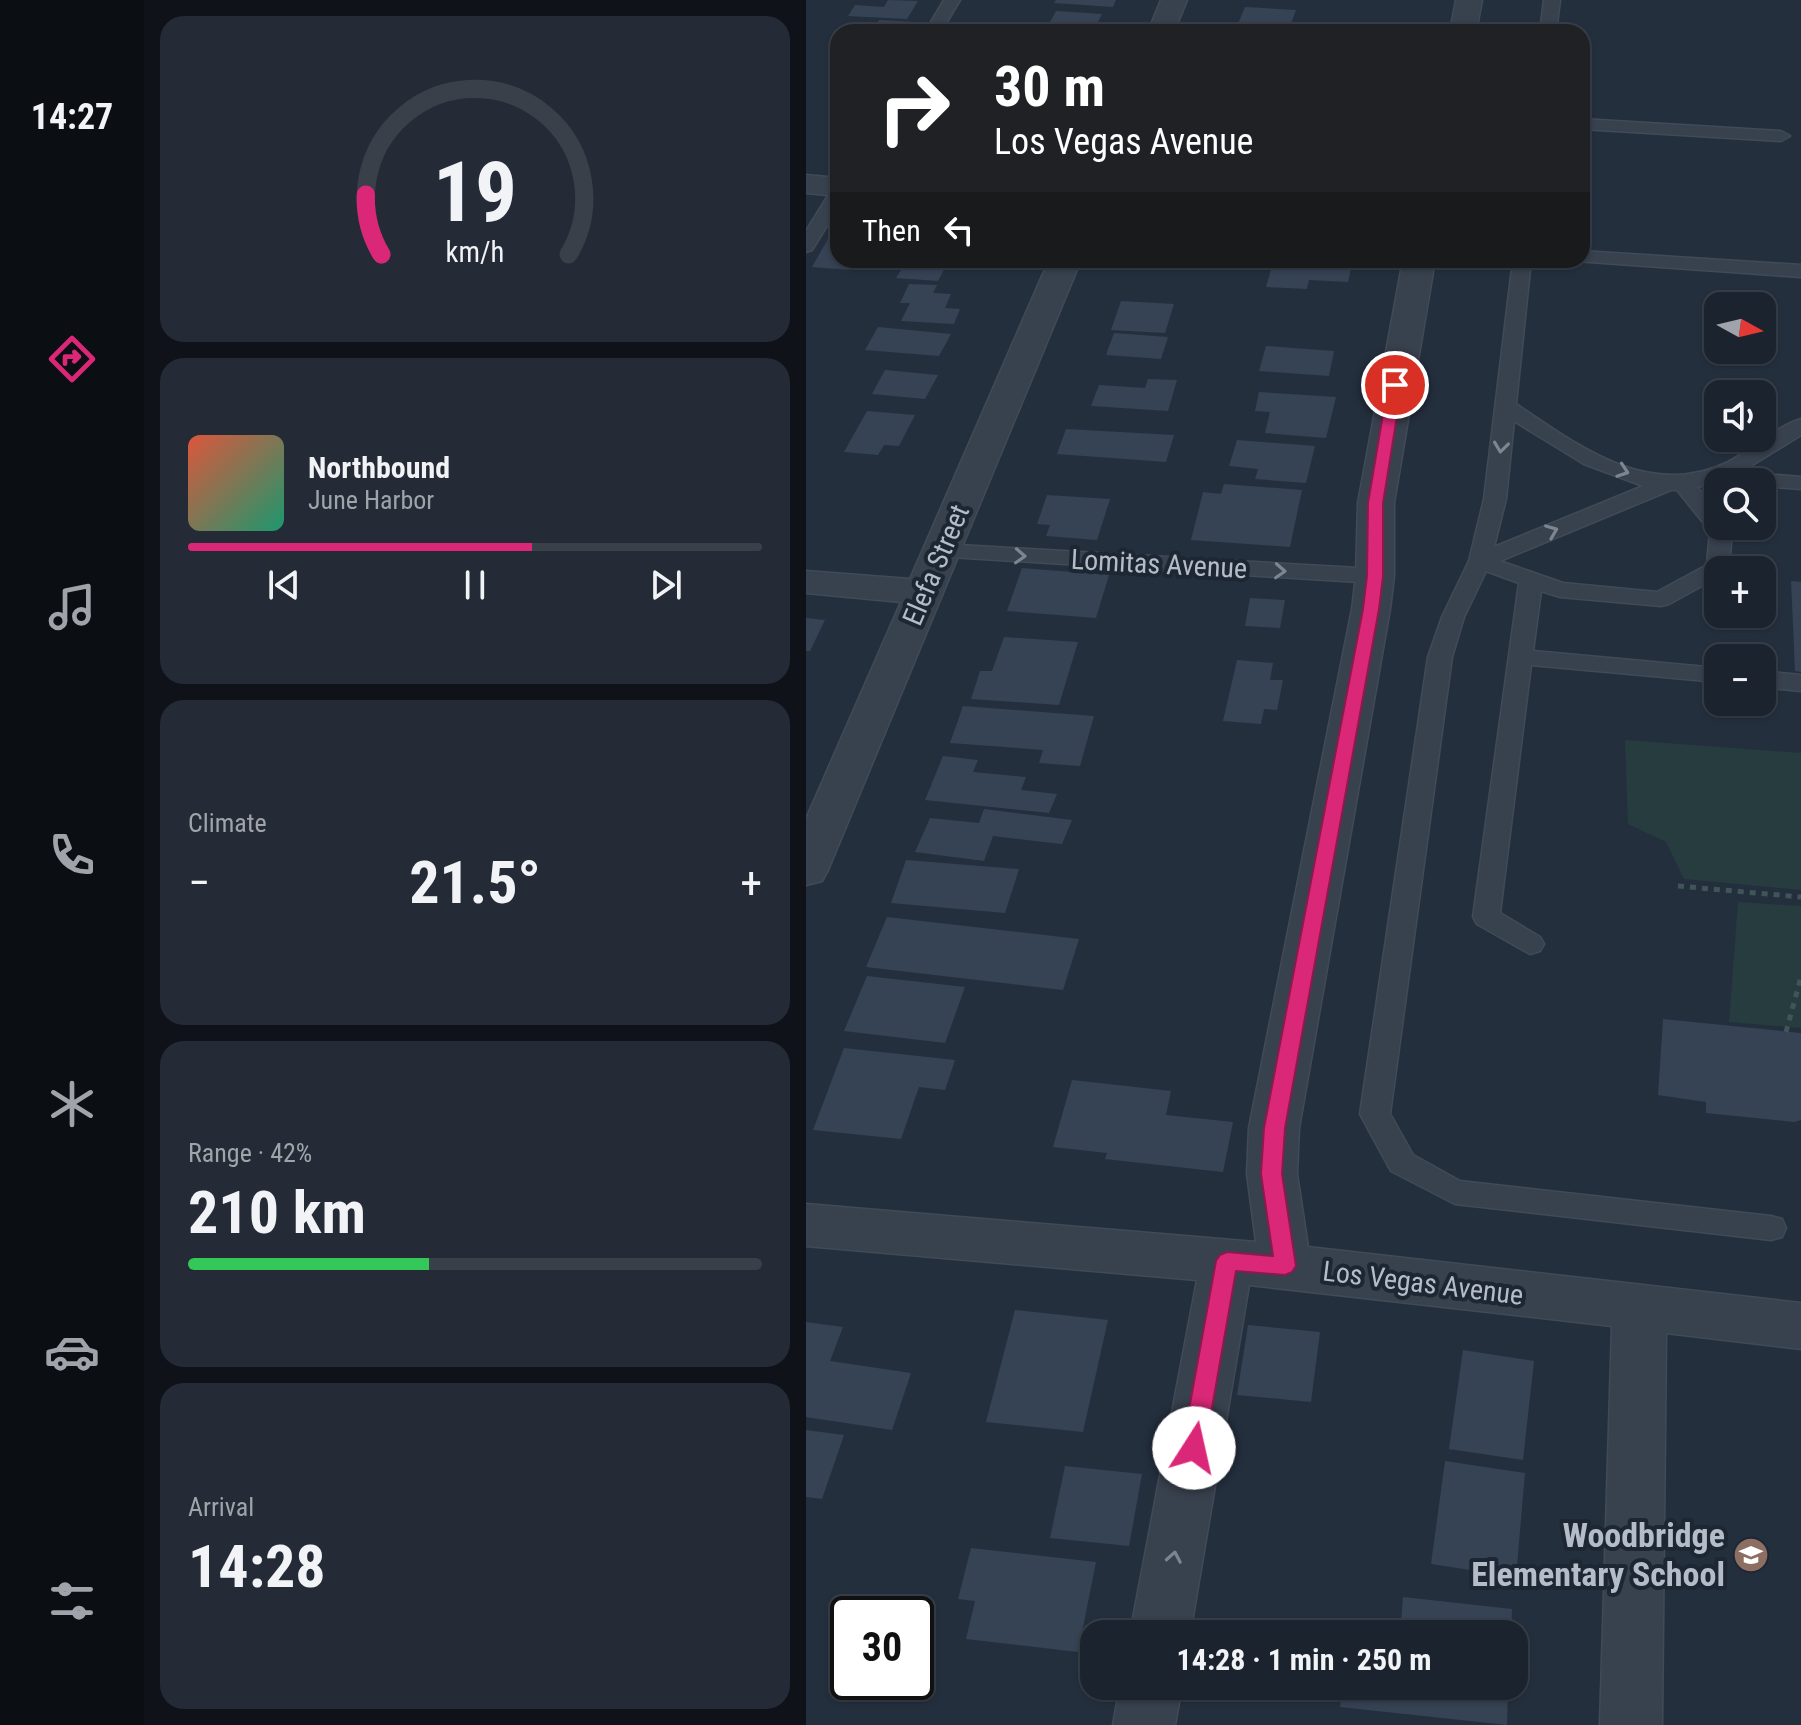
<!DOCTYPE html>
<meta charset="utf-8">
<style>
:root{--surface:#1b232e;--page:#242b36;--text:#f1f3f6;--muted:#a0a4aa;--line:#39404a;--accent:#db2777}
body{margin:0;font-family:"Roboto Condensed",sans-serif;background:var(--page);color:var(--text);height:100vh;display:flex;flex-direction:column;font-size:30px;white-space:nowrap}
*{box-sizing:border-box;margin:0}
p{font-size:26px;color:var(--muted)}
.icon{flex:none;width:44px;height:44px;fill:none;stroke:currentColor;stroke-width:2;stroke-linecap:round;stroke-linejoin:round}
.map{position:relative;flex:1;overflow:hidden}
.sheet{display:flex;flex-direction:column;gap:16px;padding:16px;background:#0f1319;width:662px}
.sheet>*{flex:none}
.hud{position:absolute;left:24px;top:24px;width:760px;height:244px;border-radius:24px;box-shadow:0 2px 6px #0004,0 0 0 2px var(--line);background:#202124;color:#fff;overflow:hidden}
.needle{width:52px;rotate:98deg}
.buttons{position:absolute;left:898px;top:292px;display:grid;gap:16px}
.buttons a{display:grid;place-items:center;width:72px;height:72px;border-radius:16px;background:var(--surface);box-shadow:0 2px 6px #0004,0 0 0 2px var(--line);font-size:40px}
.speed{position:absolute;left:24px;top:1596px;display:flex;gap:16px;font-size:40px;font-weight:700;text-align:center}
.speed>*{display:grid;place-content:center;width:104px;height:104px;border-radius:50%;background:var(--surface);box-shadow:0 2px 6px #0004,0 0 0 2px var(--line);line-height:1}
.speed .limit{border:4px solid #111;border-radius:12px;background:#fff;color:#111}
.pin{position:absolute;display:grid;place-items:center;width:68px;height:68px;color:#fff;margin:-34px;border:4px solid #fff;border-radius:50%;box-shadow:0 2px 8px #0007}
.me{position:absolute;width:88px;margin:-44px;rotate:10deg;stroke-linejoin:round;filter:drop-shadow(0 0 6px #0008)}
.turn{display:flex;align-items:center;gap:28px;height:168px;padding:0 32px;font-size:36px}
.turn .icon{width:104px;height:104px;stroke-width:2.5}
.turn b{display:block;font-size:56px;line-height:68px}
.then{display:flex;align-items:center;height:76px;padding:0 32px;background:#0003;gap:16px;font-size:30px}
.big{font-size:60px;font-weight:700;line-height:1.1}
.sheet .card{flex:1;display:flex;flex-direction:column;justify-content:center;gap:12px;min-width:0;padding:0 28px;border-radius:24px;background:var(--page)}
.sheet .dial{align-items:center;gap:0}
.dial svg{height:208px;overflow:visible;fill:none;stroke:var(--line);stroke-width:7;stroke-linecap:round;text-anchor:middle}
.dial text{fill:var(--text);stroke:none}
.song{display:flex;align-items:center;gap:24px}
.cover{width:96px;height:96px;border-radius:12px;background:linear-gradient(135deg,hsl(10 70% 55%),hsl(160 70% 35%))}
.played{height:8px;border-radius:4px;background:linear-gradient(90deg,var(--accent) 60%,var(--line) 60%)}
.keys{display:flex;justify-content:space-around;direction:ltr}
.heat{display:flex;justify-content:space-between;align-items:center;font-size:44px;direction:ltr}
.charge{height:12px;border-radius:6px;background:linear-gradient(90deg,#34c759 42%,var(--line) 0)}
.trip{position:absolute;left:274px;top:1620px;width:448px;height:80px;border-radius:24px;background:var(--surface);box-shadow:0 2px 6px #0004,0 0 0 2px var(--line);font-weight:700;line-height:80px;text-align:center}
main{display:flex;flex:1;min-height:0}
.menu{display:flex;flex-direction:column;width:144px;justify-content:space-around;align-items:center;background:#0b0e12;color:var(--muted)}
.menu .icon{width:56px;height:56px}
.menu .on{color:var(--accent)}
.menu b{font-size:36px;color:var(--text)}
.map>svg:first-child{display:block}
</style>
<main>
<nav class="menu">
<b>14:27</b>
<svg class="icon on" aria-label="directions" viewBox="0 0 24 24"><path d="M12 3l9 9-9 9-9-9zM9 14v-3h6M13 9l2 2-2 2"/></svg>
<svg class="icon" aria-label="music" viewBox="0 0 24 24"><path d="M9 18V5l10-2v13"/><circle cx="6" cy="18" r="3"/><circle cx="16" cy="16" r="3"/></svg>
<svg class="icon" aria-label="phone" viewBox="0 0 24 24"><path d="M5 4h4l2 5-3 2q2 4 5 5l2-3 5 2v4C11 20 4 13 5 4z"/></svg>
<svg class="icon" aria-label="climate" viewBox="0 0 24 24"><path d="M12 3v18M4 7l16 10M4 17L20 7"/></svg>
<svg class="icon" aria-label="car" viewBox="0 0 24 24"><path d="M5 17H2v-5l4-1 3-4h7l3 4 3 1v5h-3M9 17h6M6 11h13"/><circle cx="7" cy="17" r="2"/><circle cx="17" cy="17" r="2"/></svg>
<svg class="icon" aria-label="filters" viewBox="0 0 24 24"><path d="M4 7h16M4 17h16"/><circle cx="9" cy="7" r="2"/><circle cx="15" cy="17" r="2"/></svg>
</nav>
<section class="sheet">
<div class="card dial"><svg viewBox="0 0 100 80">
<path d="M14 69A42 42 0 1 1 86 69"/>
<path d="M14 69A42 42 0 0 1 8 46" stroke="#db2777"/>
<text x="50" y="56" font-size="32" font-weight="700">19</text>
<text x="50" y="72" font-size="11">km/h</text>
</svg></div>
<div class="card">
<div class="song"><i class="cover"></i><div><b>Northbound</b><p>June Harbor</p></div></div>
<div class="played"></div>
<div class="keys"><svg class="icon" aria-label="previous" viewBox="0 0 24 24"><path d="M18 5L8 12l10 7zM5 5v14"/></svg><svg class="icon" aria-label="pause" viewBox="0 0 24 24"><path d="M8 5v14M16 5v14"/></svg><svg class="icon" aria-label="next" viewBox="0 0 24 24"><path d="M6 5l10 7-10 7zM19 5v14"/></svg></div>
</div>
<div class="card"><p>Climate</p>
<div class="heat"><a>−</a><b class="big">21.5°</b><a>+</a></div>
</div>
<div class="card"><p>Range · 42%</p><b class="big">210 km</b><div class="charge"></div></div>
<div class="card"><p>Arrival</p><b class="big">14:28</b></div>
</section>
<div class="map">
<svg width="995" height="1725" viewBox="0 0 995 1725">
<rect width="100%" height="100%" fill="#242f3e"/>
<g fill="#263c3f">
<polygon points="819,740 995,753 995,890 878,879 860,842 822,824"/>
<polygon points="932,902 995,906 995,1028 923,1022"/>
</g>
<g fill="#364354">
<polygon points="82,0 112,1 101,19 42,16 49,5 78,7"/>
<polygon points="250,0 310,0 307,7 248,3"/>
<polygon points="439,7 490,10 483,29 431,26"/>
<polygon points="250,11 296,14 287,32 240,30"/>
<polygon points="73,20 109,22 102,32 67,30"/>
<polygon points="22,239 32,239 32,260 142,262 132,281 90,278 97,267 46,263 43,270 6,267"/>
<polygon points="479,260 547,260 542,282 503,280 501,289 460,287 466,266 477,267"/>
<polygon points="103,284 131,285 127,293 145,294 139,308 154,309 148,324 95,321 104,303 94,303"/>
<polygon points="315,301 368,304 359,333 305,330"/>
<polygon points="72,327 145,334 133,356 59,350"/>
<polygon points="308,333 362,337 355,359 300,355"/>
<polygon points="460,346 528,351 523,376 453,371"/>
<polygon points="79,370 132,375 119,399 66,394"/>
<polygon points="342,379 371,380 362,411 285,406 293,385 339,388"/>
<polygon points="453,392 530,397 520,438 459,433 464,412 449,411"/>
<polygon points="61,411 109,415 93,446 78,445 72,455 38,452"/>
<polygon points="260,429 368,435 360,462 251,454"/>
<polygon points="431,440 509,446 500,483 449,479 452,469 423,466"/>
<polygon points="418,484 496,490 484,547 385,540 397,492 415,494"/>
<polygon points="241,495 304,499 291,540 240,536 244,525 231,524"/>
<polygon points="216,568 303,575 290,618 201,611"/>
<polygon points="985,581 995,582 995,672 989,671"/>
<polygon points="444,598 479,600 474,628 439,626"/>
<polygon points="0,618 19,620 4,651 0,651"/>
<polygon points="198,637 272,642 253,705 165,699 174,671 186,671"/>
<polygon points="431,660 467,663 464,680 477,680 471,710 458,709 455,724 417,721"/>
<polygon points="157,706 288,716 274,766 233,763 237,750 144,743"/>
<polygon points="137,756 172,760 167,772 220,777 215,790 251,794 243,813 119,800"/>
<polygon points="178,809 266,820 256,844 187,836 178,861 109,852 124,818 173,823"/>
<polygon points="100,860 213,869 199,913 85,903"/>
<polygon points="81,917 273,939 257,990 60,967"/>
<polygon points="61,976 159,987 139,1043 38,1031"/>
<polygon points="857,1019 995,1033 995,1120 988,1122 900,1113 900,1102 852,1095"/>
<polygon points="38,1048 149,1060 139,1090 113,1087 95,1139 7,1130"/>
<polygon points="266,1080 365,1091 360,1115 427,1122 417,1172 299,1159 301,1153 247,1147"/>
<polygon points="209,1310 302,1320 277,1432 180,1422"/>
<polygon points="0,1322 37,1327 24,1361 105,1373 86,1430 0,1417"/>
<polygon points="442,1325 514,1332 505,1402 431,1395"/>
<polygon points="657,1350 728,1361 717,1460 643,1449"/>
<polygon points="0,1430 38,1435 16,1499 0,1497"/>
<polygon points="639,1461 719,1473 710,1577 625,1564"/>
<polygon points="259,1466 336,1474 323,1546 244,1538"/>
<polygon points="165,1548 290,1562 272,1652 160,1639 169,1601 152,1599"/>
<polygon points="597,1597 706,1609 705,1634 594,1634"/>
<polygon points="536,1686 702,1686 701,1725 534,1707"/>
</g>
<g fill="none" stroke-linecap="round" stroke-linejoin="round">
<defs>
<g id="lane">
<polygon points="138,0 154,0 135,32 119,32"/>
<polygon points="738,0 754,0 750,32 734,32"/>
<polygon points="776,119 975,131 984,136 975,141 776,129"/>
<polygon points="32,188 32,208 6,250 0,252 0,231 26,189"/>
<polygon points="776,251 995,265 995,277 769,261 776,260"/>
<path d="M707,260H725L710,404C774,447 843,500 922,462C943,451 975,424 995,419V435L935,472L995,477V489L956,486V482H912L891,487L912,513V526H922L926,531L923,568L912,570V577L863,604L855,606L754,597L735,591L727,651L912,668V682L725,665L694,913L734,937L738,944L734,951L724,954L671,924L667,917L713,583L680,571L658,617L646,657L584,1114L607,1155L654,1181L965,1216L976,1219L980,1228L976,1237L965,1240L649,1204L585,1171L554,1114L622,657L636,617L663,561L678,499ZM708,421L778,464L837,486L688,547L700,499ZM865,490H871L904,531L901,565L851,592L757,583L694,561Z"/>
<polygon points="136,544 569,569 580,576 569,583 128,556 125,551"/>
<polygon points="956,671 995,675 995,691 956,687"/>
</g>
<g id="street">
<polygon points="355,0 381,0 368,32 342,32"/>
<polygon points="650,0 676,0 670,32 644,32"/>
<polygon points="0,175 32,178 32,196 0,193"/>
<polygon points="243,260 275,260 22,870 16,881 0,885 0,819 95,602 0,593 0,571 104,579"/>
<polygon points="597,260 629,260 588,503 588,576 584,609 493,1128 491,1174 502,1247 995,1303 995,1349 860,1333 856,1725 794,1725 806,1326 443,1285 384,1634 324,1634 391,1280 0,1246 0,1204 450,1242 441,1174 443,1128 546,609 550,576 552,503"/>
<polygon points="314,1686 376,1686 369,1725 307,1725"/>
</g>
</defs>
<use href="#lane" stroke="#414a57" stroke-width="3"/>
<use href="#street" stroke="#414a57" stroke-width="3"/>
<g stroke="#3f5557" stroke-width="5" stroke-dasharray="6 6" stroke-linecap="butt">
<polyline points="872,886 995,897"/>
<polyline points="980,1032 995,977"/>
</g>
<use href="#lane" fill="#38414e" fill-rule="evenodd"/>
<use href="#street" fill="#38414e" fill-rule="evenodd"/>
</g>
<defs><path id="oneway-chevron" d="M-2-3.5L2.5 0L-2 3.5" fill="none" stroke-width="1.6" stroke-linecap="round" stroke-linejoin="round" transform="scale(2)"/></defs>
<g stroke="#7c8592">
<use href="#oneway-chevron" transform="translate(695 447) rotate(97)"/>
<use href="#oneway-chevron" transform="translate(817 471) rotate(19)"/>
<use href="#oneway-chevron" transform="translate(746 531) rotate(-22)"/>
<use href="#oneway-chevron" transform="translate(214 556) rotate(3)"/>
<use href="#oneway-chevron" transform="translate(474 571) rotate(3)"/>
<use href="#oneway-chevron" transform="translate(368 1557) rotate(-80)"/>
</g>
<polygon fill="#db2777" stroke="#8e194d" stroke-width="2" points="589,381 596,385 577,503 577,576 573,609 479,1128 476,1174 490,1266 486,1272 479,1275 430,1271 399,1448 396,1455 388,1458 379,1455 376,1448 410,1261 414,1255 421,1252 467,1256 455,1174 458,1128 557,609 561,576 562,503 582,385"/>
<defs>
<symbol id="school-disc" viewBox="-11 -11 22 22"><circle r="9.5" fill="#8d6e63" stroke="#1d2633"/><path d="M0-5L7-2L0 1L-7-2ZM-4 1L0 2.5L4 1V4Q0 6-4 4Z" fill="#fff"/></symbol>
</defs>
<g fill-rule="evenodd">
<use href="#school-disc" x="925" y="1535" width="40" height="40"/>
</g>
<g text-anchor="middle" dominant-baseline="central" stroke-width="8" stroke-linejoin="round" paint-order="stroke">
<g font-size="28" fill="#b4bcc9" stroke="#1d2633">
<text transform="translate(353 564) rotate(3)">Lomitas Avenue</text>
<text transform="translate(130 565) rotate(-67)">Elefa Street</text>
<text transform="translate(617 1283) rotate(7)">Los Vegas Avenue</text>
</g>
<g font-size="34" font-weight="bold" fill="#b4bcc9" stroke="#1d2633" text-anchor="end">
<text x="919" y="1535">Woodbridge<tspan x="919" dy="39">Elementary School</tspan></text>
</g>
</g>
</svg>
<div class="buttons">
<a><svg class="needle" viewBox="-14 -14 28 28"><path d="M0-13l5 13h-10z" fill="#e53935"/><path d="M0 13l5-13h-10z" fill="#a0a4aa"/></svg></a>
<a><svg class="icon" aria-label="sound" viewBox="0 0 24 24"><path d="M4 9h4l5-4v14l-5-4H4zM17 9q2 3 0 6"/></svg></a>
<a><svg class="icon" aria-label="search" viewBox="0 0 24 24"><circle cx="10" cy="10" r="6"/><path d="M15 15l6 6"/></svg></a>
<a>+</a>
<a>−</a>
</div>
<div class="speed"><div class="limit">30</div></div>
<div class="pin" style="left:589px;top:385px;background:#d93025"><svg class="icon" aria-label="arrive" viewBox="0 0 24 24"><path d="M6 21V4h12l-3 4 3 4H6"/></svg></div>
<svg class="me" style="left:388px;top:1448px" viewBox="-20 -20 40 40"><circle r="19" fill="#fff"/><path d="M0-13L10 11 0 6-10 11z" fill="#db2777"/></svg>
<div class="trip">14:28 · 1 min · 250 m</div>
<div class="hud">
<div class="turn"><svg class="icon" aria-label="right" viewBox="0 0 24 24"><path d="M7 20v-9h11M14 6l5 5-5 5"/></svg><div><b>30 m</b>Los Vegas Avenue</div></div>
<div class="then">Then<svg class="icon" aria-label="left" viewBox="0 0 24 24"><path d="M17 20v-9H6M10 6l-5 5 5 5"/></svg></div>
</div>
</div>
</main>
